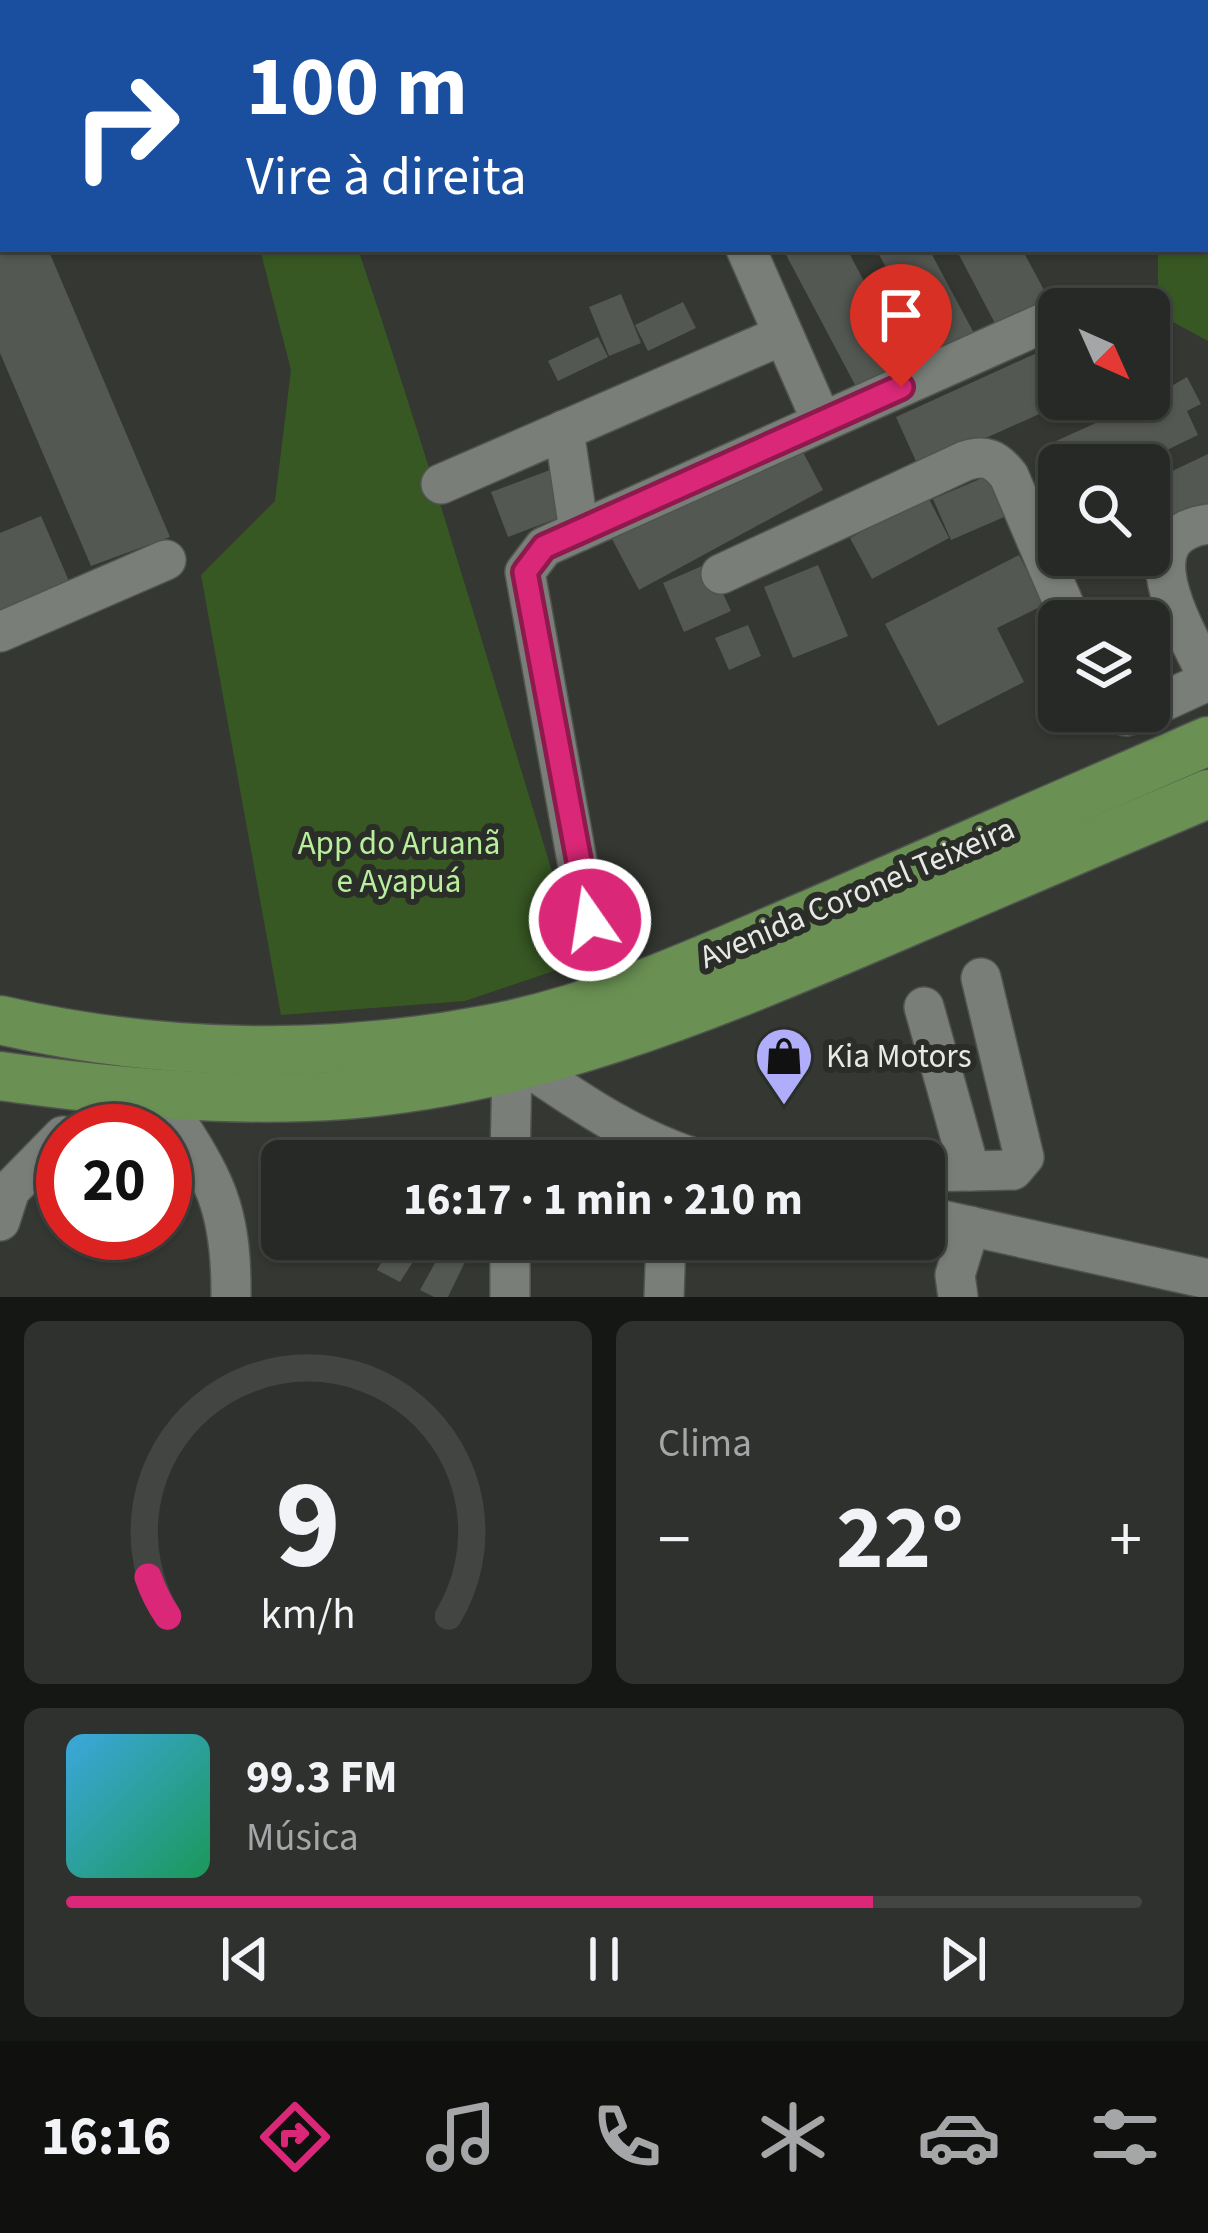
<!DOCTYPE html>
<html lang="pt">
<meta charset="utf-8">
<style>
:root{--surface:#272926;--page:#2f312e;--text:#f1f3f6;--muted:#a4a6a7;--line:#434543;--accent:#db2777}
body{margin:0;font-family:"Source Sans 3",sans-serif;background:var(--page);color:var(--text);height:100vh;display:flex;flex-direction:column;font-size:45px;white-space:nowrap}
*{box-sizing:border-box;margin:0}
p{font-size:39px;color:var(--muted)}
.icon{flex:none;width:66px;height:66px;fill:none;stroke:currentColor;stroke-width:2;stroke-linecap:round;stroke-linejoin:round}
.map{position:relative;height:1297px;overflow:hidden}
.sheet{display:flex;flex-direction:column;gap:24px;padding:24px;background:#151715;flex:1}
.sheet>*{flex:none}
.banner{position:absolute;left:0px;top:0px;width:1209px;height:252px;box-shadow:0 3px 9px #0004,0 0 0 3px var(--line);background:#1a4fa0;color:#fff;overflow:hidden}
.needle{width:78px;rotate:135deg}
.tools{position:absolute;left:1038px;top:288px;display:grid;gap:24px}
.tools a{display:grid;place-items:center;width:132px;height:132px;border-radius:18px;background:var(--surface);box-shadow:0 3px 9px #0004,0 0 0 3px var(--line);font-size:60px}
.speed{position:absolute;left:36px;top:1104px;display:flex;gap:24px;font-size:60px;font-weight:700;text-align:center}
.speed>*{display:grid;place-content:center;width:156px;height:156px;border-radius:50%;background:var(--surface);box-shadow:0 3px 9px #0004,0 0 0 3px var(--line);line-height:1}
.speed .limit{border:18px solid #d22;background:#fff;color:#111}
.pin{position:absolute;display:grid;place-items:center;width:102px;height:102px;color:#fff;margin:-123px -51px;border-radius:50% 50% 50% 0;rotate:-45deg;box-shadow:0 0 12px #0007}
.pin .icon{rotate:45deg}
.me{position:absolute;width:132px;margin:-66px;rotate:347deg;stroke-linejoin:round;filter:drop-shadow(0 0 9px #0008)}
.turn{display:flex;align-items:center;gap:42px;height:252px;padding:0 48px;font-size:54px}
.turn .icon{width:156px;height:156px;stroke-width:2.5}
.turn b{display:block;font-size:84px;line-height:102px}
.big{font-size:90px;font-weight:700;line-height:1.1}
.sheet .card{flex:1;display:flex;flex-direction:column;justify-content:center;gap:18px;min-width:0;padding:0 42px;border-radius:18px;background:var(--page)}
.sheet .dial{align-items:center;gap:0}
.dial svg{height:312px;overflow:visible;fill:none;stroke:var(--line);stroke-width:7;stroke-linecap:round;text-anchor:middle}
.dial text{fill:var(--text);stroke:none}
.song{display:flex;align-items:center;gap:36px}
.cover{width:144px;height:144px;border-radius:18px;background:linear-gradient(135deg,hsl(200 70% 55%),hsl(150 70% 35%))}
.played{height:12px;border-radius:6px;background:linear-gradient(90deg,var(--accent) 75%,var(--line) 75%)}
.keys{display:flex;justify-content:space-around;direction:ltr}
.heat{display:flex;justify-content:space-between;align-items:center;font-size:66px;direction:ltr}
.sheet .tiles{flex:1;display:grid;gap:24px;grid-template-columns:1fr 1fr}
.card:last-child{grid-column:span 2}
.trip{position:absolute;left:261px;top:1140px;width:684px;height:120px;border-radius:18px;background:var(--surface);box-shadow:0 3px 9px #0004,0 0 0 3px var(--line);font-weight:700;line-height:120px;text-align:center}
.tabs{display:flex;height:192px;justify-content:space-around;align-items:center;background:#10100f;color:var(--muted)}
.tabs .icon{width:84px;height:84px}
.tabs .on{color:var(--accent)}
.tabs b{font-size:54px;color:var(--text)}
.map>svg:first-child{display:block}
</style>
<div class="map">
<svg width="1208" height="1297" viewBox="0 0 1208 1297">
<rect width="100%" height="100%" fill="#343732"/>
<g fill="#375823">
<polygon points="198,0 827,0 199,3"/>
<polygon points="991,0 1208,0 1208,341 1158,314 1158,249 1206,249 1206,3"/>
<path d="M260,249H358C438,485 506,725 580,962L465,1001L281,1015L201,575L275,501L291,370Z"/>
</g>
<g fill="#545852">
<polygon points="0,249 48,249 170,537 91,566 0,353"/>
<polygon points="783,249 847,249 866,285 889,273 876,249 929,249 976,337 862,398"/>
<polygon points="956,249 1022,249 1052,305 1000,333"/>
<polygon points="621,294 641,343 609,356 589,307"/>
<polygon points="683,302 696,328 648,351 635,325"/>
<polygon points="598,337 608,357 558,381 548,361"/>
<polygon points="1041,351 1059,399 1064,403 919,468 896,417"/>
<polygon points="1187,377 1201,404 1187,411 1198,435 1136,465 1067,465 1056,441 1149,399"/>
<polygon points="796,439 823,490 639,590 612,539"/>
<polygon points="1208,454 1208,513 1149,541 1149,482"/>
<polygon points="550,470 566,515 508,537 491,492"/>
<polygon points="994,473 1011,514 951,540 933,499"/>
<polygon points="928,497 949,538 872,579 850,538"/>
<polygon points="41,516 72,588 0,618 0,533"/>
<polygon points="1019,555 1044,605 997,628 1024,682 938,726 885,624"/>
<polygon points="709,563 731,611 684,632 663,583"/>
<polygon points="818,565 848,636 793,658 764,587"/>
<polygon points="748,625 761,656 729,670 715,638"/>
<polygon points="395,1239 476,1239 448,1297 434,1297 420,1290 435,1263 418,1254 400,1282 377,1270"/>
</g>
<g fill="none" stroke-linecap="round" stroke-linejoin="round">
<defs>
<g id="minor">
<polyline points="746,249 822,422"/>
<polyline points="564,430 579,531"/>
<polyline points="441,484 783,335"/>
<path d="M1208,524C1123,536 1189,634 1208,678"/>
<path d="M721,574L965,461C985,454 996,459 1009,476L1071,621"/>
<polyline points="0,632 166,560"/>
<polyline points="1149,708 1208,681"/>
<polyline points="1115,711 1126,716 1143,711"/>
<polyline points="619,993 590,920 581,883 525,572 544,547 1059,316"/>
<polyline points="924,1007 970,1171"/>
<path d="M525,1065C582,1104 638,1142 704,1161"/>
<path d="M159,1094C210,1173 232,1199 231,1297"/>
<polyline points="510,1161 512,1068"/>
<polyline points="924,1172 1013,1170 1024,1157 981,978"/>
<polyline points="924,1216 1208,1279"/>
<polyline points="0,1221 10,1190 63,1136"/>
<polyline points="510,1297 510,1239"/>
<polyline points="664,1297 666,1239"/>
<polyline points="958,1297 955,1275 970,1226"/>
</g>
<g id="major">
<path d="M0,1020C159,1057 328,1060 489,1029C603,1008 709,957 815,912C946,855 1077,798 1208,741"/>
<path d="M0,1076C113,1092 230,1103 344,1095C530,1081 704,1009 873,937C985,889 1096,841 1208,794"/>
</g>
</defs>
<use href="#minor" stroke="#50544f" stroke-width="42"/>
<use href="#major" stroke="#50544f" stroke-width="51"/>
<use href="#minor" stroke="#7a7e78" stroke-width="39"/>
<use href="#major" stroke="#6a9053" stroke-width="48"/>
</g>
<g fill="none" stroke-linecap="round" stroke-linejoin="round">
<defs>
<polyline id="route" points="590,920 525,572 544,547 901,387"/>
</defs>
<use href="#route" stroke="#8e194d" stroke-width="30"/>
<use href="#route" stroke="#db2777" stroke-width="21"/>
</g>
<defs>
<symbol id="shop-pin" viewBox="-11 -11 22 30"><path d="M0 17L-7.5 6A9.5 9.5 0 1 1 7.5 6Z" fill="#b0adfa" stroke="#2a2d28"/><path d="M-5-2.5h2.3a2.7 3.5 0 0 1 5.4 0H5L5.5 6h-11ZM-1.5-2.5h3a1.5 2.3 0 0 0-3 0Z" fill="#111"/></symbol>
</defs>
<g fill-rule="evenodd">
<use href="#shop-pin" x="751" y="1023" width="66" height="90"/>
</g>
<g text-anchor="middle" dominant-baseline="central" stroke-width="12" stroke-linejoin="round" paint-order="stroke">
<g font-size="33" fill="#b8ef9c" stroke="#2a2d28">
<text x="399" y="843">App do Aruanã<tspan x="399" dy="38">e Ayapuá</tspan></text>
</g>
<g font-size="33" fill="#e7e9e6" stroke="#2a2d28">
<text transform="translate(857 893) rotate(-23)">Avenida Coronel Teixeira</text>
</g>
<g font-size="33" fill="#e7e9e6" stroke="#2a2d28" text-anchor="start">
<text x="826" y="1056">Kia Motors</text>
</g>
</g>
</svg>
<div class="tools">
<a><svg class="needle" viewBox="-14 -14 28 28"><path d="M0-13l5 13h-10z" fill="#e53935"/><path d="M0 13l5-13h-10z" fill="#a4a6a7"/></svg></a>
<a><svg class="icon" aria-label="search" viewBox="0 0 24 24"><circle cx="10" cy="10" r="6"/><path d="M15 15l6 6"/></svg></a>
<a><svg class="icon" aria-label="layers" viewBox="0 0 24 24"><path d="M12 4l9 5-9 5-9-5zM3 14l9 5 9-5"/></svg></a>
</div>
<div class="speed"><div class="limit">20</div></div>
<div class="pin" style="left:901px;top:387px;background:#d93025"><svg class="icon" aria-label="arrive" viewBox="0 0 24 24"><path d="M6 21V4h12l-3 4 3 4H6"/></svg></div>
<svg class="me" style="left:590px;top:920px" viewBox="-20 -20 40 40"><circle r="17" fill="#db2777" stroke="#fff" stroke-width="3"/><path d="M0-11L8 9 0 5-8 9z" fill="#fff"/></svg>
<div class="trip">16:17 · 1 min · 210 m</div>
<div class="banner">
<div class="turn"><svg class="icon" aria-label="right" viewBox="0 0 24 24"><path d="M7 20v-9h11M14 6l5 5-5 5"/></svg><div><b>100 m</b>Vire à direita</div></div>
</div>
</div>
<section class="sheet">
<div class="tiles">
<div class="card dial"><svg viewBox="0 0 100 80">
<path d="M14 69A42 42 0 1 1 86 69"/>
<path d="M14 69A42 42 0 0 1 9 59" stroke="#db2777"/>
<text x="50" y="56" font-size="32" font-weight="700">9</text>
<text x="50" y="72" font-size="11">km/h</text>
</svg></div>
<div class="card"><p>Clima</p>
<div class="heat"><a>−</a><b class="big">22°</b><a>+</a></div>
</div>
<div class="card">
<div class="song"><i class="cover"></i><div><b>99.3 FM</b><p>Música</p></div></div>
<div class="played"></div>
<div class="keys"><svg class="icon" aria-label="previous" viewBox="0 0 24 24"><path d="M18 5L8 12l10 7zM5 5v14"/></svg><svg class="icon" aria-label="pause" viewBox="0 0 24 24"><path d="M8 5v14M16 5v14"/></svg><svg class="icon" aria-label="next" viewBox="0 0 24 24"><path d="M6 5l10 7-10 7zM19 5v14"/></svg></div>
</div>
</div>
</section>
<nav class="tabs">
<b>16:16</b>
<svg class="icon on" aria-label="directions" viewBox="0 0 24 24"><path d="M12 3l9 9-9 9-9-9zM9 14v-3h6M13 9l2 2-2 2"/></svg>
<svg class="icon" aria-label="music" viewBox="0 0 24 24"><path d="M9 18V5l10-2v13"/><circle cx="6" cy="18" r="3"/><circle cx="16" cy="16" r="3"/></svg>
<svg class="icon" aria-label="phone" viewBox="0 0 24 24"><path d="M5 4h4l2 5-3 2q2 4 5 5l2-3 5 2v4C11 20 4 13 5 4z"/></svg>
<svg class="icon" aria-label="climate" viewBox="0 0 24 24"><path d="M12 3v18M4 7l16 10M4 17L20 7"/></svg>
<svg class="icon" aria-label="car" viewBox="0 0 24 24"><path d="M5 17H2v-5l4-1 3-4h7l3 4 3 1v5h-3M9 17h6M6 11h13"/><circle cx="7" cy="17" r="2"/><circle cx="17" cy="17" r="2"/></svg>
<svg class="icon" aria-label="filters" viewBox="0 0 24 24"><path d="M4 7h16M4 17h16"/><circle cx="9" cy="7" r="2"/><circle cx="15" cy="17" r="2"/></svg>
</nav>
